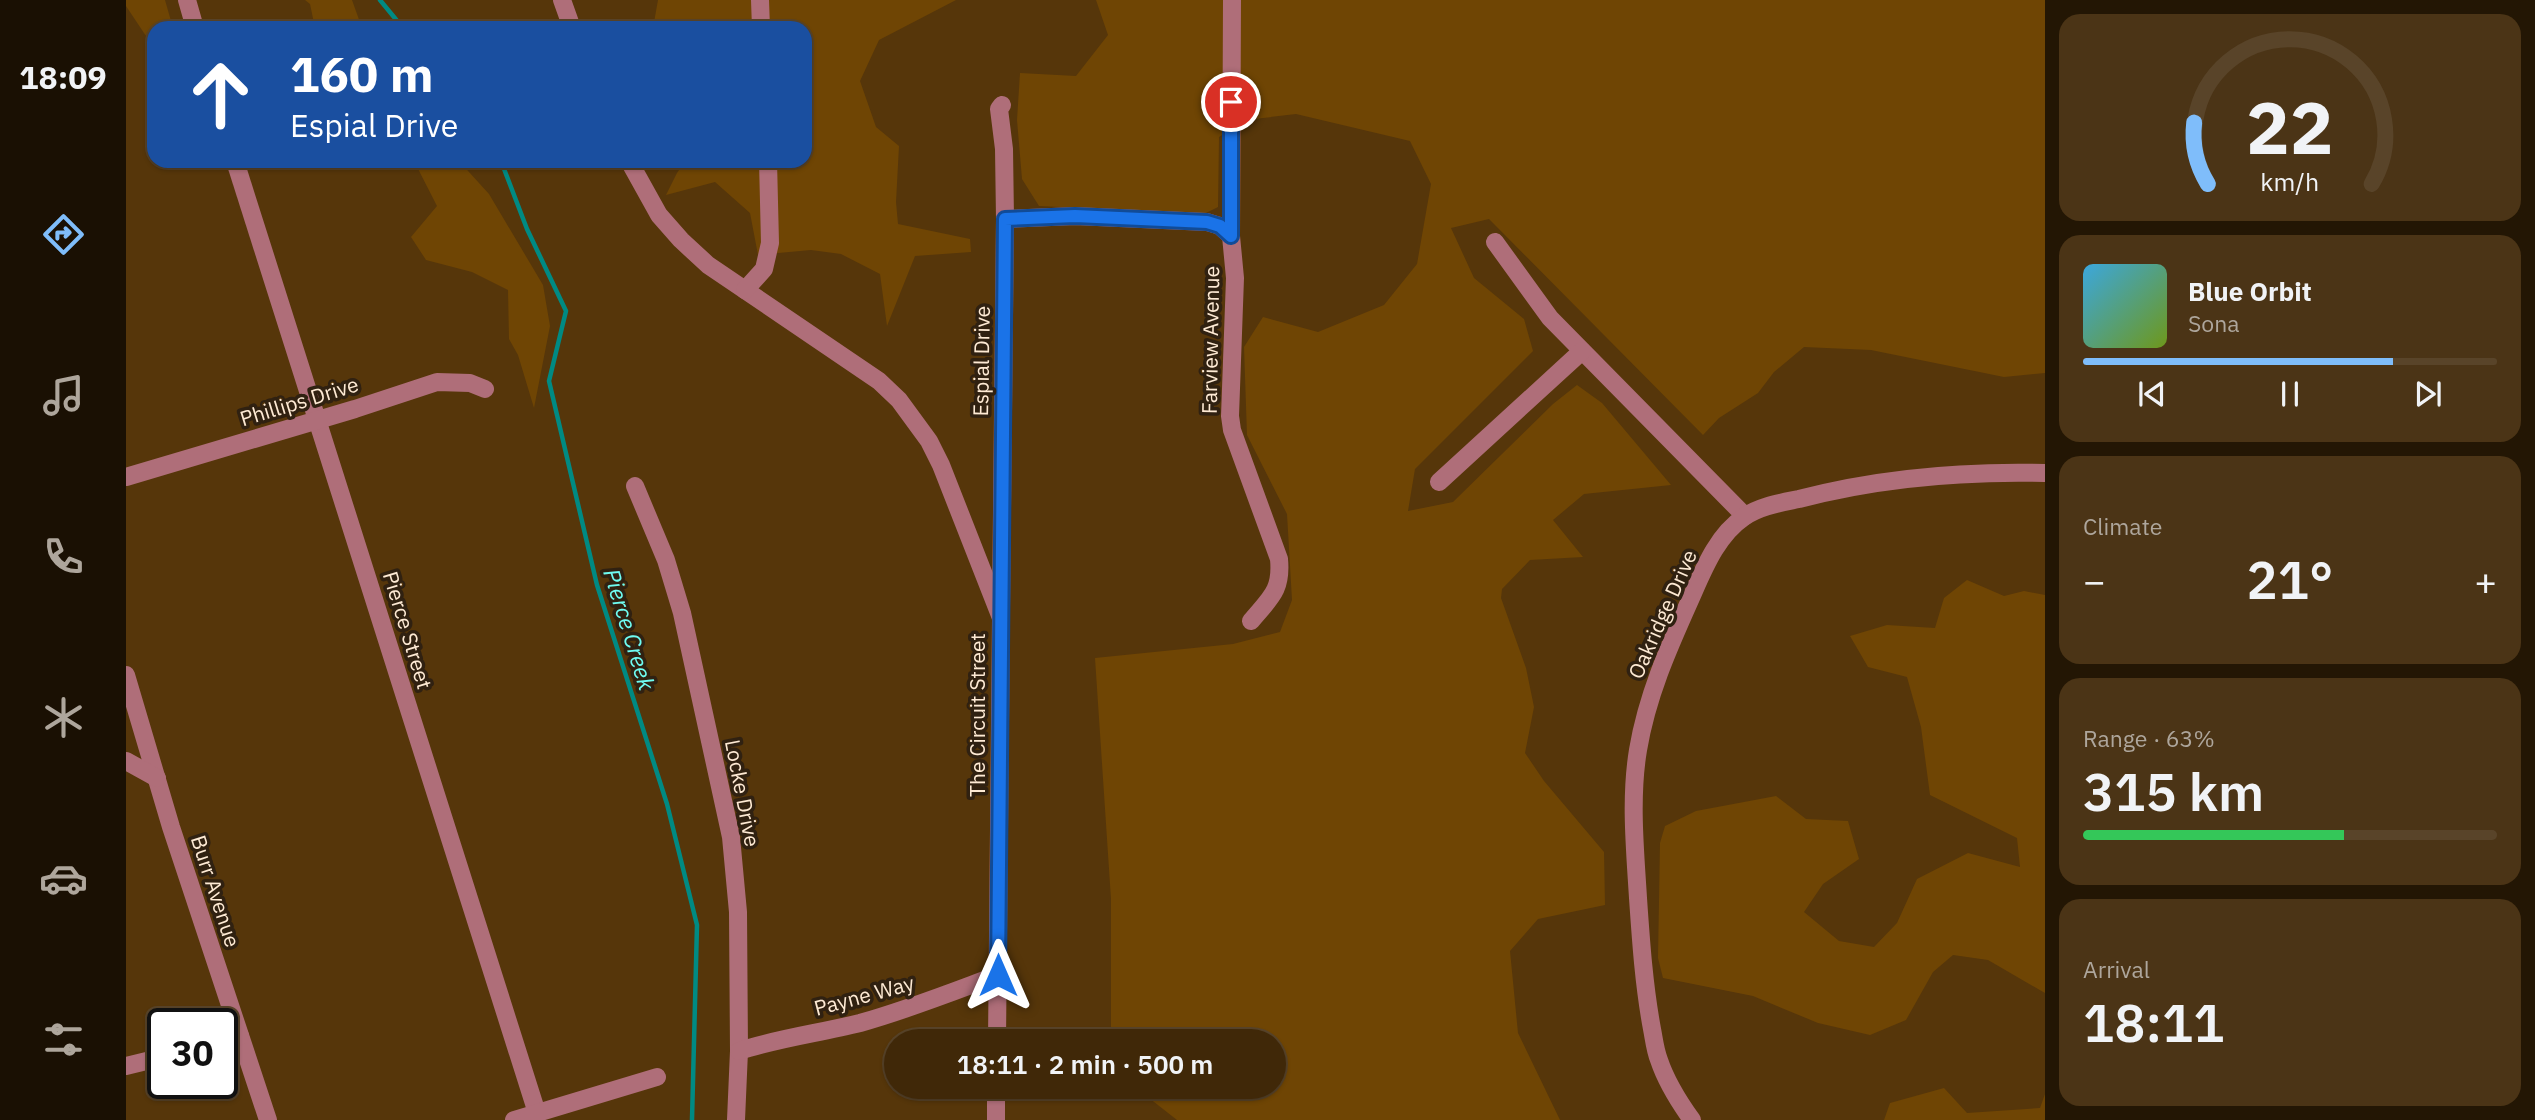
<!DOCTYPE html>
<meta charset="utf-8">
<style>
:root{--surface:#402808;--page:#4b3416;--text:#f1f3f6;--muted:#aea69c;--line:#594429;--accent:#7fbdfa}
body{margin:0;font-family:"IBM Plex Sans",sans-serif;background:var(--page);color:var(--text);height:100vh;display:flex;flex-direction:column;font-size:26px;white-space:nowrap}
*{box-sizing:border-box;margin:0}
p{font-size:23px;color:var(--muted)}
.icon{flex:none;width:38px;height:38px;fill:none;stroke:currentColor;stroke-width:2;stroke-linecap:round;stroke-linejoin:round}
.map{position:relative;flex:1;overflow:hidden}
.sheet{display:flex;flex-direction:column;gap:14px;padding:14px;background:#231604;width:490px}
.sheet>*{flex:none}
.banner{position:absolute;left:21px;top:21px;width:665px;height:147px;border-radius:21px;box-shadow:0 2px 5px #0004,0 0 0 2px var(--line);background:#1a4fa0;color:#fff;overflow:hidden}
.speed{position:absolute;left:21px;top:1008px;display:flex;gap:14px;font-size:35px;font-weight:700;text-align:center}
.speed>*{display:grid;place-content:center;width:91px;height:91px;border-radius:50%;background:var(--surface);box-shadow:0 2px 5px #0004,0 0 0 2px var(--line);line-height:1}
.speed .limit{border:4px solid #111;border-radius:10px;background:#fff;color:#111}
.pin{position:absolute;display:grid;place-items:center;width:60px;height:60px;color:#fff;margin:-30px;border:4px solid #fff;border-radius:50%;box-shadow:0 2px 7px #0007}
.me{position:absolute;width:77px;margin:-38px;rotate:0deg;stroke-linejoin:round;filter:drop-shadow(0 0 5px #0008)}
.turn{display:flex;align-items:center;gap:24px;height:147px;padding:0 28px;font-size:32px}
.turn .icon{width:91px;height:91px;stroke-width:2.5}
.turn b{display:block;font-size:49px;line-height:60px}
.big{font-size:52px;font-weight:600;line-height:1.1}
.sheet .tile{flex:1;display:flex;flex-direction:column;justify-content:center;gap:10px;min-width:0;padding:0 24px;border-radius:21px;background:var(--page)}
.sheet .dial{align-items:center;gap:0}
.dial svg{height:182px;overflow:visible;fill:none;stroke:var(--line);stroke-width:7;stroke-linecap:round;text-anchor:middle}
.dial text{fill:var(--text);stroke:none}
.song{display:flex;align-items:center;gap:21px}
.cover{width:84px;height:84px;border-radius:10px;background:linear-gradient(135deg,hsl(200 70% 55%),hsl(80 70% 35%))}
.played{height:7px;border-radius:4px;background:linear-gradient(90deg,var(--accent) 75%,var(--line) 75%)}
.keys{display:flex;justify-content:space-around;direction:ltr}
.heat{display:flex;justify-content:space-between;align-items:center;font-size:38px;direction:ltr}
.charge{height:10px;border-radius:5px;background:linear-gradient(90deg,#34c759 63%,var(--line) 0)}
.trip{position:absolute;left:758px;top:1029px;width:402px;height:70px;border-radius:35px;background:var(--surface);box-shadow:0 2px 5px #0004,0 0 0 2px var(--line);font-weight:600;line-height:70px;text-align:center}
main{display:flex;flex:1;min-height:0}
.tabs{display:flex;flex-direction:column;width:126px;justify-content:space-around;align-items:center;background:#1a1003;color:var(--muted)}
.tabs .icon{width:49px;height:49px}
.tabs .on{color:var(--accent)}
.tabs b{font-size:32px;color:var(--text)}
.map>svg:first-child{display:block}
</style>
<main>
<nav class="tabs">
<b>18:09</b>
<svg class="icon on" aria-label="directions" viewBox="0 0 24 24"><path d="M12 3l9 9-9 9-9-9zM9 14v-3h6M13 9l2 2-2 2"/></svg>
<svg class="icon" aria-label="music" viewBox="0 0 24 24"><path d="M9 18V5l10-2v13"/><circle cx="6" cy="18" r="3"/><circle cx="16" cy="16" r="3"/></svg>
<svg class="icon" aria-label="phone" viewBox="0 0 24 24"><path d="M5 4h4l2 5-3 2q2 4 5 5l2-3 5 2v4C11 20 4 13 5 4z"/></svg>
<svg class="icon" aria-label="climate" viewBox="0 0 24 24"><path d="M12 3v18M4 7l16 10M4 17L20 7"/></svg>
<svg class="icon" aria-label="car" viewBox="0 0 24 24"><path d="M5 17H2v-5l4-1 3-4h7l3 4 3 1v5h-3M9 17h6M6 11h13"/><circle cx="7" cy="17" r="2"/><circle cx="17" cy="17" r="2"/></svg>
<svg class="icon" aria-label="filters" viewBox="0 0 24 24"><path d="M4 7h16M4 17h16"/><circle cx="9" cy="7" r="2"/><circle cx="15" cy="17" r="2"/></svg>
</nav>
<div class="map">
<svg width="1919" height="1120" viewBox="0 0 1919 1120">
<rect width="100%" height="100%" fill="#56360a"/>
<g fill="#6f4504">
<polygon points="0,0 39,0 47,28 28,28 28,48 0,6"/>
<polygon points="179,0 226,0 236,28 189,28 184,4"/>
<polygon points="532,0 830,0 753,40 734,81 750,127 773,146 770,202 772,224 844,239 845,252 789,256 761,326 754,274 715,254 685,250 632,255 624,213 589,182 540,195 551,173 559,161 679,161 679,28 527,28"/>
<polygon points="970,0 1919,0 1919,373 1878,377 1745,350 1678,347 1648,372 1632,393 1593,418 1577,435 1363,219 1325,228 1348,278 1398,319 1407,351 1289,469 1282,511 1327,502 1427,404 1451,385 1476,403 1545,485 1458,494 1427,520 1457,557 1404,560 1376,589 1375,598 1400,668 1408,707 1399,753 1418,781 1478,852 1479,905 1412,919 1384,951 1392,1033 1434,1120 1051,1120 1009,1087 1148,1087 1148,1041 987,1041 985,1029 985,899 969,658 1107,644 1154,632 1166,600 1161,514 1121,435 1118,347 1137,317 1192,332 1258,305 1291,264 1305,184 1284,141 1170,114 1120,120 1093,137 1092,207 1078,214 913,206 896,179 891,120 894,73 950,76 982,35"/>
<polygon points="288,161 333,161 363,194 417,285 424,326 408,408 392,355 383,339 382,290 346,272 300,260 285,237 311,206"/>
<polygon points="1841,580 1878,596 1898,591 1919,595 1919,993 1862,960 1827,955 1807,972 1780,1020 1744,1035 1692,1023 1627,996 1537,978 1532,958 1534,843 1539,826 1570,811 1650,796 1680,819 1722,821 1733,859 1697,884 1678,912 1713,941 1748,947 1771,923 1791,879 1842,853 1894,867 1891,838 1804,795 1795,727 1781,677 1742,667 1724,636 1761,625 1809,628 1818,598"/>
<polygon points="1818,1088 1841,1113 1914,1108 1919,1094 1919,1120 1758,1120 1764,1103"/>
</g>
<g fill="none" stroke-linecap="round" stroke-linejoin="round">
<g stroke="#008a83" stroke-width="4.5">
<polyline points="254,0 277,28"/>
<polyline points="375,161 401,229 440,311 423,381 471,585 541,804 571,925 566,1120"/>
</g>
<g stroke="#af6e79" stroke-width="18">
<polyline points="61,0 69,28"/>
<polyline points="436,0 446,28"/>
<polyline points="634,0 635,28"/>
<path d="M1106,0L1105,236L1109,278L1104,416L1106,430L1153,559C1156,591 1144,598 1125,621"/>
<polyline points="109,161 411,1113"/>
<polyline points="503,161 533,215 555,240 582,265 753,381 773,400 803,441 815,465 875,618 871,1041"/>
<polyline points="879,219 949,216 1081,222 1094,226 1105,236"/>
<polyline points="1369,242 1424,318 1619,516"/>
<polyline points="619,290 638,269 644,243 642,161"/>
<polyline points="0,477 229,409 311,382 344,383 359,389"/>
<polyline points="1313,482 1456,351"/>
<polyline points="509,486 540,560 556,613 605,837 612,912 613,1051 610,1120"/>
<polyline points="875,608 879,219 878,149 873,109 876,105"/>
<polyline points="0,675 45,827 142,1120"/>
<polyline points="0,761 31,778"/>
<polyline points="96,1041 114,1036"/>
<path d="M613,1051C653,1038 694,1033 734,1023C781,1010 826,992 872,975"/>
<polyline points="0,1066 37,1057"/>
<polyline points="388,1120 531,1077"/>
<polyline points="870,1120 870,1087"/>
<path d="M1566,1120C1553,1102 1540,1081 1533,1060C1529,1050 1528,1039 1526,1029C1518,986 1515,942 1512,898C1509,849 1504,798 1512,750C1521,696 1542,649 1564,600C1577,571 1590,536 1618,517C1634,506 1654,503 1673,499C1753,478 1836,471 1919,473"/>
</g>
</g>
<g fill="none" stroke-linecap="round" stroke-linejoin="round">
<defs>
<polyline id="route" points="872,975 879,219 949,216 1081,222 1094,226 1105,236 1105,102"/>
</defs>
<use href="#route" stroke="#114b97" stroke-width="18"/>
<use href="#route" stroke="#1a73e8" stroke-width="12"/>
</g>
<g text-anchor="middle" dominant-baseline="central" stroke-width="7" stroke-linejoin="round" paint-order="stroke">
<g font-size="21" fill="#feead4" stroke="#302111">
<text transform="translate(1084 340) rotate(-89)">Farview Avenue</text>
<text transform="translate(855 361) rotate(-89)">Espial Drive</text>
<text transform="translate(173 401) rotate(-17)">Phillips Drive</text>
<text transform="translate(1536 614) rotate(-66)">Oakridge Drive</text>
<text transform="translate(282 630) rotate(73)">Pierce Street</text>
<text transform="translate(851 715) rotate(-90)">The Circuit Street</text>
<text transform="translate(617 793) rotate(79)">Locke Drive</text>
<text transform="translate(90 891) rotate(72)">Burr Avenue</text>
<text transform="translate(738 995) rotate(-15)">Payne Way</text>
</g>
<g font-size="23" font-style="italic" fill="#6ffcf2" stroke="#302111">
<text transform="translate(504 629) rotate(73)">Pierce Creek</text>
</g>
</g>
</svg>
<div class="speed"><div class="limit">30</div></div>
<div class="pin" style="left:1105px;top:102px;background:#d93025"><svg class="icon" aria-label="arrive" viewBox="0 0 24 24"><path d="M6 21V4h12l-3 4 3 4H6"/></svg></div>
<svg class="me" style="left:872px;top:975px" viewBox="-20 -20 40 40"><path d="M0-17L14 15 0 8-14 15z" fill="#1a73e8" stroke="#fff" stroke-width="4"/></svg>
<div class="trip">18:11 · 2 min · 500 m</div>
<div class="banner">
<div class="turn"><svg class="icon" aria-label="ahead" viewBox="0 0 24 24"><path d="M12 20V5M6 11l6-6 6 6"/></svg><div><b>160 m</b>Espial Drive</div></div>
</div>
</div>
<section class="sheet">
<div class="tile dial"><svg viewBox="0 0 100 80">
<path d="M14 69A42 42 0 1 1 86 69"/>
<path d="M14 69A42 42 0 0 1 8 42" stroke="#7fbdfa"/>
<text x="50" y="56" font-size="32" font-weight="700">22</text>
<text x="50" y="72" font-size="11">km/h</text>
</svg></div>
<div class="tile">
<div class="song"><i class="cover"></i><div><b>Blue Orbit</b><p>Sona</p></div></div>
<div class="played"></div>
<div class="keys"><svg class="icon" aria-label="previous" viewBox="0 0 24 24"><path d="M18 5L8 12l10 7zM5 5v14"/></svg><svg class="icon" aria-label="pause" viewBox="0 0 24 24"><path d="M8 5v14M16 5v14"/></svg><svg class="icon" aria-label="next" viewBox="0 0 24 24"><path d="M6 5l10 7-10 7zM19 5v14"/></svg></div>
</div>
<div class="tile"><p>Climate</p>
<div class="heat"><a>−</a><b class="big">21°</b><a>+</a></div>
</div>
<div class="tile"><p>Range · 63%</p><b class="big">315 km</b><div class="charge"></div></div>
<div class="tile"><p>Arrival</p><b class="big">18:11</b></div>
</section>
</main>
